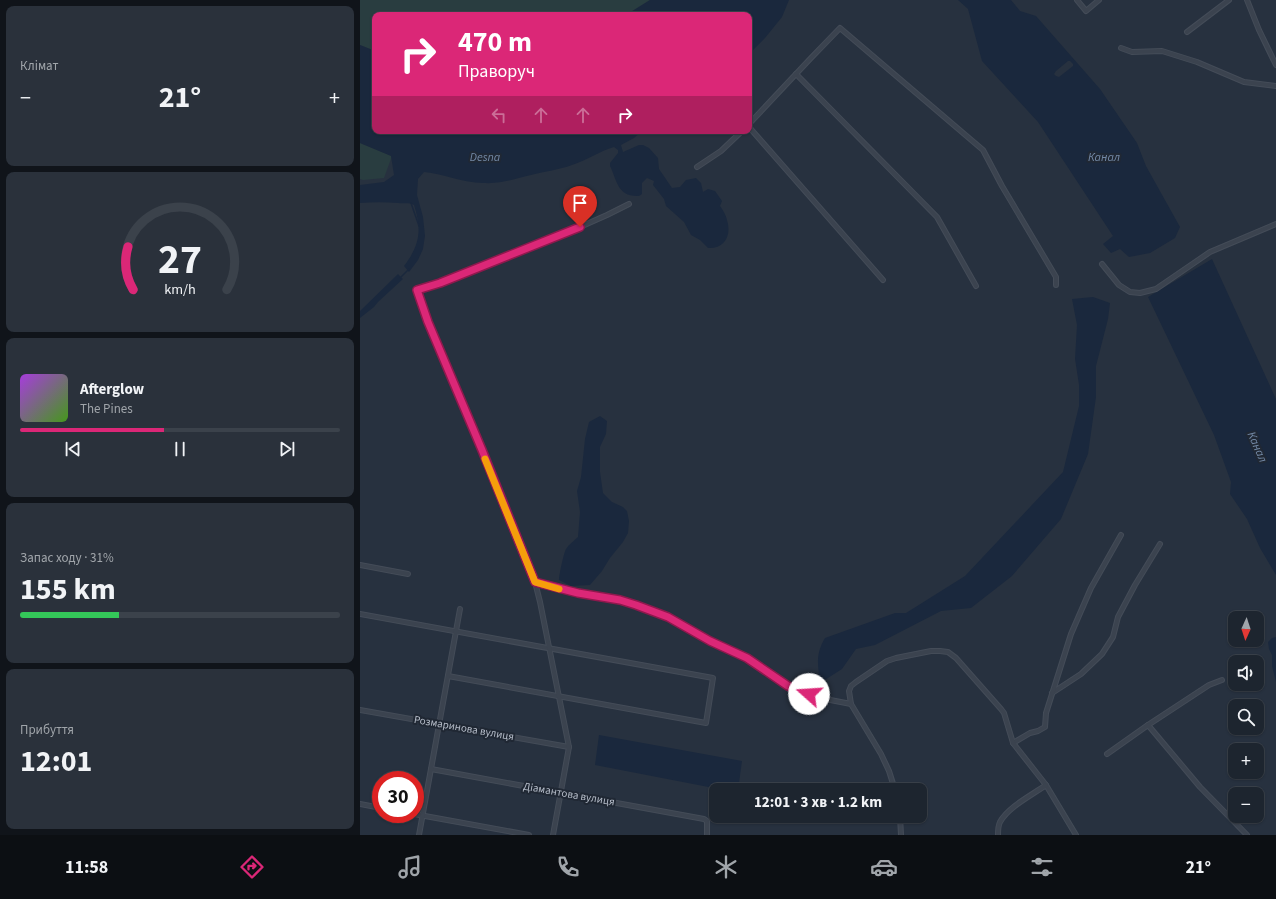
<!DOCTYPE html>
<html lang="uk">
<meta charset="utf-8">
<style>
:root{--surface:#1d252f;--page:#2a313b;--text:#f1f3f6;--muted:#a0a5aa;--line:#3b424b;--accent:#db2777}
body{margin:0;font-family:"Source Sans 3",sans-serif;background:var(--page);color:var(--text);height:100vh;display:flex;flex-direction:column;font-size:15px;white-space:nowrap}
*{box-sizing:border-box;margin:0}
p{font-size:13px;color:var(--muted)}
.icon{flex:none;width:22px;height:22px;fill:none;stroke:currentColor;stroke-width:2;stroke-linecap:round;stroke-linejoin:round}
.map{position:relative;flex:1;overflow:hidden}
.panel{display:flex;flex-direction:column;gap:6px;padding:6px;background:#10141a;width:360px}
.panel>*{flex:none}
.top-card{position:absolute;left:12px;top:12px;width:380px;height:122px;border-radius:8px;box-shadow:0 1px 3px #0004,0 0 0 1px var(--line);background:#db2777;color:#fff;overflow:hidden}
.needle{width:26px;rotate:183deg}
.buttons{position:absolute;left:868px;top:611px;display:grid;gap:8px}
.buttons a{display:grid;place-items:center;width:36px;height:36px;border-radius:8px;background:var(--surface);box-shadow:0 1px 3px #0004,0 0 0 1px var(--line);font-size:20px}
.speed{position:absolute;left:12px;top:771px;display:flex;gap:8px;font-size:20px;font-weight:700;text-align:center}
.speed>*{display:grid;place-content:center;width:52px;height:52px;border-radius:50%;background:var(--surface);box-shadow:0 1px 3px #0004,0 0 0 1px var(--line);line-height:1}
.speed .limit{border:6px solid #d22;background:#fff;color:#111}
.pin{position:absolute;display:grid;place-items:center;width:34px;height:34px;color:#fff;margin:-41px -17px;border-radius:50% 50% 50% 0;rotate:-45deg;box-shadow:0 0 4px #0007}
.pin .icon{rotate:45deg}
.me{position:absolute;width:44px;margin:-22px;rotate:289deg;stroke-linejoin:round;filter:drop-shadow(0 0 3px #0008)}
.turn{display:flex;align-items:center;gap:14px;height:84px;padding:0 20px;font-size:18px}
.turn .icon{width:52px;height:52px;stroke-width:2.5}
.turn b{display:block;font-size:28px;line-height:34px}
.lanes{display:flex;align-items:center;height:38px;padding:0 20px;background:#0003;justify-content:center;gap:20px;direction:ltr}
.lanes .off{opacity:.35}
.big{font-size:30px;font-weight:700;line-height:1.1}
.panel .tile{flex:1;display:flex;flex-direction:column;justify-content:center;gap:6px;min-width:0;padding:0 14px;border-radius:8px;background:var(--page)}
.panel .dial{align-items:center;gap:0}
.dial svg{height:104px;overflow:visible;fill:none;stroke:var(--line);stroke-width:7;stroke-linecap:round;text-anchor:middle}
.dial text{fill:var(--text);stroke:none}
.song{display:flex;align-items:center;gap:12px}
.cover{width:48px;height:48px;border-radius:6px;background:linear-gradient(135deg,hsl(280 70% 55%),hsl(100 70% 35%))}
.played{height:4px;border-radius:2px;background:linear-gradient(90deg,var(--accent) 45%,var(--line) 45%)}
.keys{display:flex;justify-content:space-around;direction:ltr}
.heat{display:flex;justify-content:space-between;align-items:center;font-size:22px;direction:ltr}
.charge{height:6px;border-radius:3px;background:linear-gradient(90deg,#34c759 31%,var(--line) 0)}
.trip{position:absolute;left:349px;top:783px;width:218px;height:40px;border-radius:8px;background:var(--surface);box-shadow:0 1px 3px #0004,0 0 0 1px var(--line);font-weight:700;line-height:40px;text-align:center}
.tab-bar{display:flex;height:64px;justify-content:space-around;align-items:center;background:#0c0f13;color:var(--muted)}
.tab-bar .icon{width:28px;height:28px}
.tab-bar .selected{color:var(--accent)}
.tab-bar b{font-size:18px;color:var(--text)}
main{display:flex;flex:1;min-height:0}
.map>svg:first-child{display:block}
</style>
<main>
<section class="panel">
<div class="tile"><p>Клімат</p>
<div class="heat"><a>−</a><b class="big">21°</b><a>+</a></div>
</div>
<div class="tile dial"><svg viewBox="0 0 100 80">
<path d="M14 69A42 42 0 1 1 86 69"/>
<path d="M14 69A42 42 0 0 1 10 36" stroke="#db2777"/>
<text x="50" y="56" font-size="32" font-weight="700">27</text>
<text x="50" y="72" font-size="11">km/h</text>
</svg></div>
<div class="tile">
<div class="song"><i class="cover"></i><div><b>Afterglow</b><p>The Pines</p></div></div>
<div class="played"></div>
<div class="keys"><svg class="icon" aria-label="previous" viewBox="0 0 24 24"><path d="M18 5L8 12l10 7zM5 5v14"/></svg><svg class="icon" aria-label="pause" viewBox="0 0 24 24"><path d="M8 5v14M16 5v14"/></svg><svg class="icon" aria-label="next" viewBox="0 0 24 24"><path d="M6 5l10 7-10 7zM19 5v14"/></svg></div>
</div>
<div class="tile"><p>Запас ходу · 31%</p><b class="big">155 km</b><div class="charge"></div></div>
<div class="tile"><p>Прибуття</p><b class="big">12:01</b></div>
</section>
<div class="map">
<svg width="916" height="835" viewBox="0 0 916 835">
<rect width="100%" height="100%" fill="#27313f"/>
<g fill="#293d40">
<polygon points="0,0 290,0 266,15 15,15 15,51 0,45"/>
<polygon points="0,143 32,156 24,178 3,180 0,179"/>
</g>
<g fill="#1a283d">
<polygon points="290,0 429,0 422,17 405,38 389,54 389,15 266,15"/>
<polygon points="598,0 651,0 660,11 676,16 740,89 777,143 786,166 820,227 815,238 790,253 769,257 760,249 751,253 743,244 753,236 678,122 622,61 608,9"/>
<path d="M0,45L15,51V131H282L274,138L261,145L263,152L279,145H283L289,148L298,158L299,169L312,188L320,187L326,180L336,178L341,183L343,192L348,189L355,191L362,201L360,206C363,210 366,215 367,220C372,236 364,249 348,248L340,240L331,235L324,222L306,206L304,199L293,185L294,181L287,178L282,183V194L279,196C257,197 257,180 250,166V163L258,153V150L254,147C240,151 227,160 212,165C199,170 185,171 171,175C153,179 143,184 123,183C103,183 84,174 64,172L58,179L57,195L63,217L65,236L63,249L58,260L49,272L44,266C60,245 62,230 54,205C48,202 44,204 38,203C25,202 13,202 0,203V185L24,182L34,175L31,156L0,143Z"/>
<polygon points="852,259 916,399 916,575 900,548 887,519 870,494 871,482 854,435 788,297"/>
<polygon points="38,274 43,279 18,302 14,307 0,318 0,311"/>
<path d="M733,297L750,303L748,319L736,366V397L728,454L701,519L652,576L611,608L581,611L515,645L496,649L482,669L460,683C458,665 455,655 465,638L535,613H546L605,576L703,472L719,406V385L715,359L717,325L712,299Z"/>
<path d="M240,416L247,421L246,434L240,447V472L243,493L252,502L263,507L267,511L269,521L268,533L263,542L250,558L242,571L230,585L211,586L199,580C199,575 204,552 206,549C209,544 214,541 218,537L220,512L217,491L221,477L225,439L229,422Z"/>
<polygon points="916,637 916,682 912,666 912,655 909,649 908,642 912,638"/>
<polygon points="239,735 382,761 378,790 364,790 235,765"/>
</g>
<polygon fill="#27313f" points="708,61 710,61 713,64 713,66 699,77 696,76 694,74 696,71"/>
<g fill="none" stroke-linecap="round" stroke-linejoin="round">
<g stroke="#1a283d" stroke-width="1.5">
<polyline points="51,203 59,226"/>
<polyline points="40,278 49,269"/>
</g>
<defs>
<g id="minor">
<polyline points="717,0 726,11 739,0"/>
<polyline points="887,0 899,30 916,65"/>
<polyline points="827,32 869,0"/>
<polyline points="761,48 772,52 802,51 837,62 884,82 916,86"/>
<polyline points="436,74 577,217 616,286"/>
<polyline points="389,124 451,58 480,28 623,150 642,186 696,277 696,285"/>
<polyline points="389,127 523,280"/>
<polyline points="337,167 361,151 382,131"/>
<polyline points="742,264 759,285 770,292 780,293 796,289 850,252 916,224"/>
<polyline points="0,565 48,574"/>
<polyline points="175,582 218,593 260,601 275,605 308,617 350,641 387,658 428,687 460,698 491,704"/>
<polyline points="0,614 353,678 346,723 88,676"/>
<polyline points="692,693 721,674 742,654 753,637 758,617 775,585 800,544"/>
<polyline points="0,710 209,747"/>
<polyline points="788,725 849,685 862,680"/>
<polyline points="653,743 670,733 678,731 685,727 686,713 711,634 731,588 761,535"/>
<polyline points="747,754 788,725 840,787 887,835"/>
<polyline points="71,769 344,819 347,821 347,835"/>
<polyline points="535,790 529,771 521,754 491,704 489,691 491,686 496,682 527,661 536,658 571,651 580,651 588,652 596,658 641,709 644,713 653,743 686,785 716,835"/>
<polyline points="0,804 21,808"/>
<polyline points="54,814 169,835"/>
<polyline points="540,816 541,835"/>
<polyline points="59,835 100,609"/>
<polyline points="193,835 209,747 180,602 175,582 121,450 68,322 57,291 80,283 220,227 247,215 269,204"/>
<path d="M638,835C638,831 638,826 640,822C648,807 672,795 686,785"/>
</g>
</defs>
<use href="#minor" stroke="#444c58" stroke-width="6"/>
<use href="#minor" stroke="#3b434f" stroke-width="4"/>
</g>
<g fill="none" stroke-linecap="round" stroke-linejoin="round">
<defs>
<polyline id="route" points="220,227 80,283 57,290 68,322 122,450 175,582 218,593 260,600 276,605 308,617 350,641 387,658 428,686 449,694"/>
</defs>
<use href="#route" stroke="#8e194d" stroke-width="10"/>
<use href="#route" stroke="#db2777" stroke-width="7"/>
<polyline stroke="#f59e0b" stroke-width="7" points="125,459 175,582 199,589"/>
</g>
<g text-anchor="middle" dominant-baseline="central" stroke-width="4" stroke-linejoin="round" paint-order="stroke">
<g font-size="11" fill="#b7beca" stroke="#202834">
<text transform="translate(104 728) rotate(10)">Розмаринова вулиця</text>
<text transform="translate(209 794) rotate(10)">Діамантова вулиця</text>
</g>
<g font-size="12" font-style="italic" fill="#7389a6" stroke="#202834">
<text x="125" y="157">Desna</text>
<text x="744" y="157">Канал</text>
<text transform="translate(897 447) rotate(66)">Канал</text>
</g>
</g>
</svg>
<div class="buttons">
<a><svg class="needle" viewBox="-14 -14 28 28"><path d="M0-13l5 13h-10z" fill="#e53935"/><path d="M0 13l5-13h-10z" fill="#a0a5aa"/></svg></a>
<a><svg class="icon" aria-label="sound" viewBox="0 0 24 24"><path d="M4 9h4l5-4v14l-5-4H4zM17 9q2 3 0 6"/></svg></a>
<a><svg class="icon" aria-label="search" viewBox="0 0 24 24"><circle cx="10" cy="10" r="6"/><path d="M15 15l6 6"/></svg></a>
<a>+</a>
<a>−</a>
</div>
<div class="speed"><div class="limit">30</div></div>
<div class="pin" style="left:220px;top:227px;background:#d93025"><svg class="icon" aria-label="arrive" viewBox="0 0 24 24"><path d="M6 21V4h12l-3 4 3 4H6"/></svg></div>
<svg class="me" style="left:449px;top:694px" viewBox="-20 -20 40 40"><circle r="19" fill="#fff"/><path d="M0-13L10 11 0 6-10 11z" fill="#db2777"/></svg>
<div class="trip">12:01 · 3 хв · 1.2 km</div>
<div class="top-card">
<div class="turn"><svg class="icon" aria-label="right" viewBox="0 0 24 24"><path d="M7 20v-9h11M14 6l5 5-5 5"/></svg><div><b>470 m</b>Праворуч</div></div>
<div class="lanes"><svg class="icon off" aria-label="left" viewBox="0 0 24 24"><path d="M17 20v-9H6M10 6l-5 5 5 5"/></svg><svg class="icon off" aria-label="ahead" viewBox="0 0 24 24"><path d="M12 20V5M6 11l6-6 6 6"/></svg><svg class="icon off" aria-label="ahead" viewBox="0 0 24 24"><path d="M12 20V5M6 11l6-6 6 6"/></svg><svg class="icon" aria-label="right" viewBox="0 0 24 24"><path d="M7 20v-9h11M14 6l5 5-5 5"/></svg></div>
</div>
</div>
</main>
<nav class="tab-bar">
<b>11:58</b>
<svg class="icon selected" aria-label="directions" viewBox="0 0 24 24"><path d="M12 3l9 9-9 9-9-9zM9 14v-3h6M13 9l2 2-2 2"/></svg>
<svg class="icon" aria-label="music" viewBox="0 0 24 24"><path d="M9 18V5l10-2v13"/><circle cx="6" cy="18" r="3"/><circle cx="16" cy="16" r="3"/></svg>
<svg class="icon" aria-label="phone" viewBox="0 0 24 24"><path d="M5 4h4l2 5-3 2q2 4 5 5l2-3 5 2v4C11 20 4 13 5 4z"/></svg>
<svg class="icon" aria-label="climate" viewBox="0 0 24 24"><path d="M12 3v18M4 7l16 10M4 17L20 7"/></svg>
<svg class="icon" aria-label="car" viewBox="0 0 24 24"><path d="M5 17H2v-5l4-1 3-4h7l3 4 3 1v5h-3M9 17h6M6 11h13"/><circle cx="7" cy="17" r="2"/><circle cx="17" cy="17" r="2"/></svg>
<svg class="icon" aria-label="filters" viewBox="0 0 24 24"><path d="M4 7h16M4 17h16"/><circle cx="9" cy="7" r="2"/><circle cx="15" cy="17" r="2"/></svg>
<b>21°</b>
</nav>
